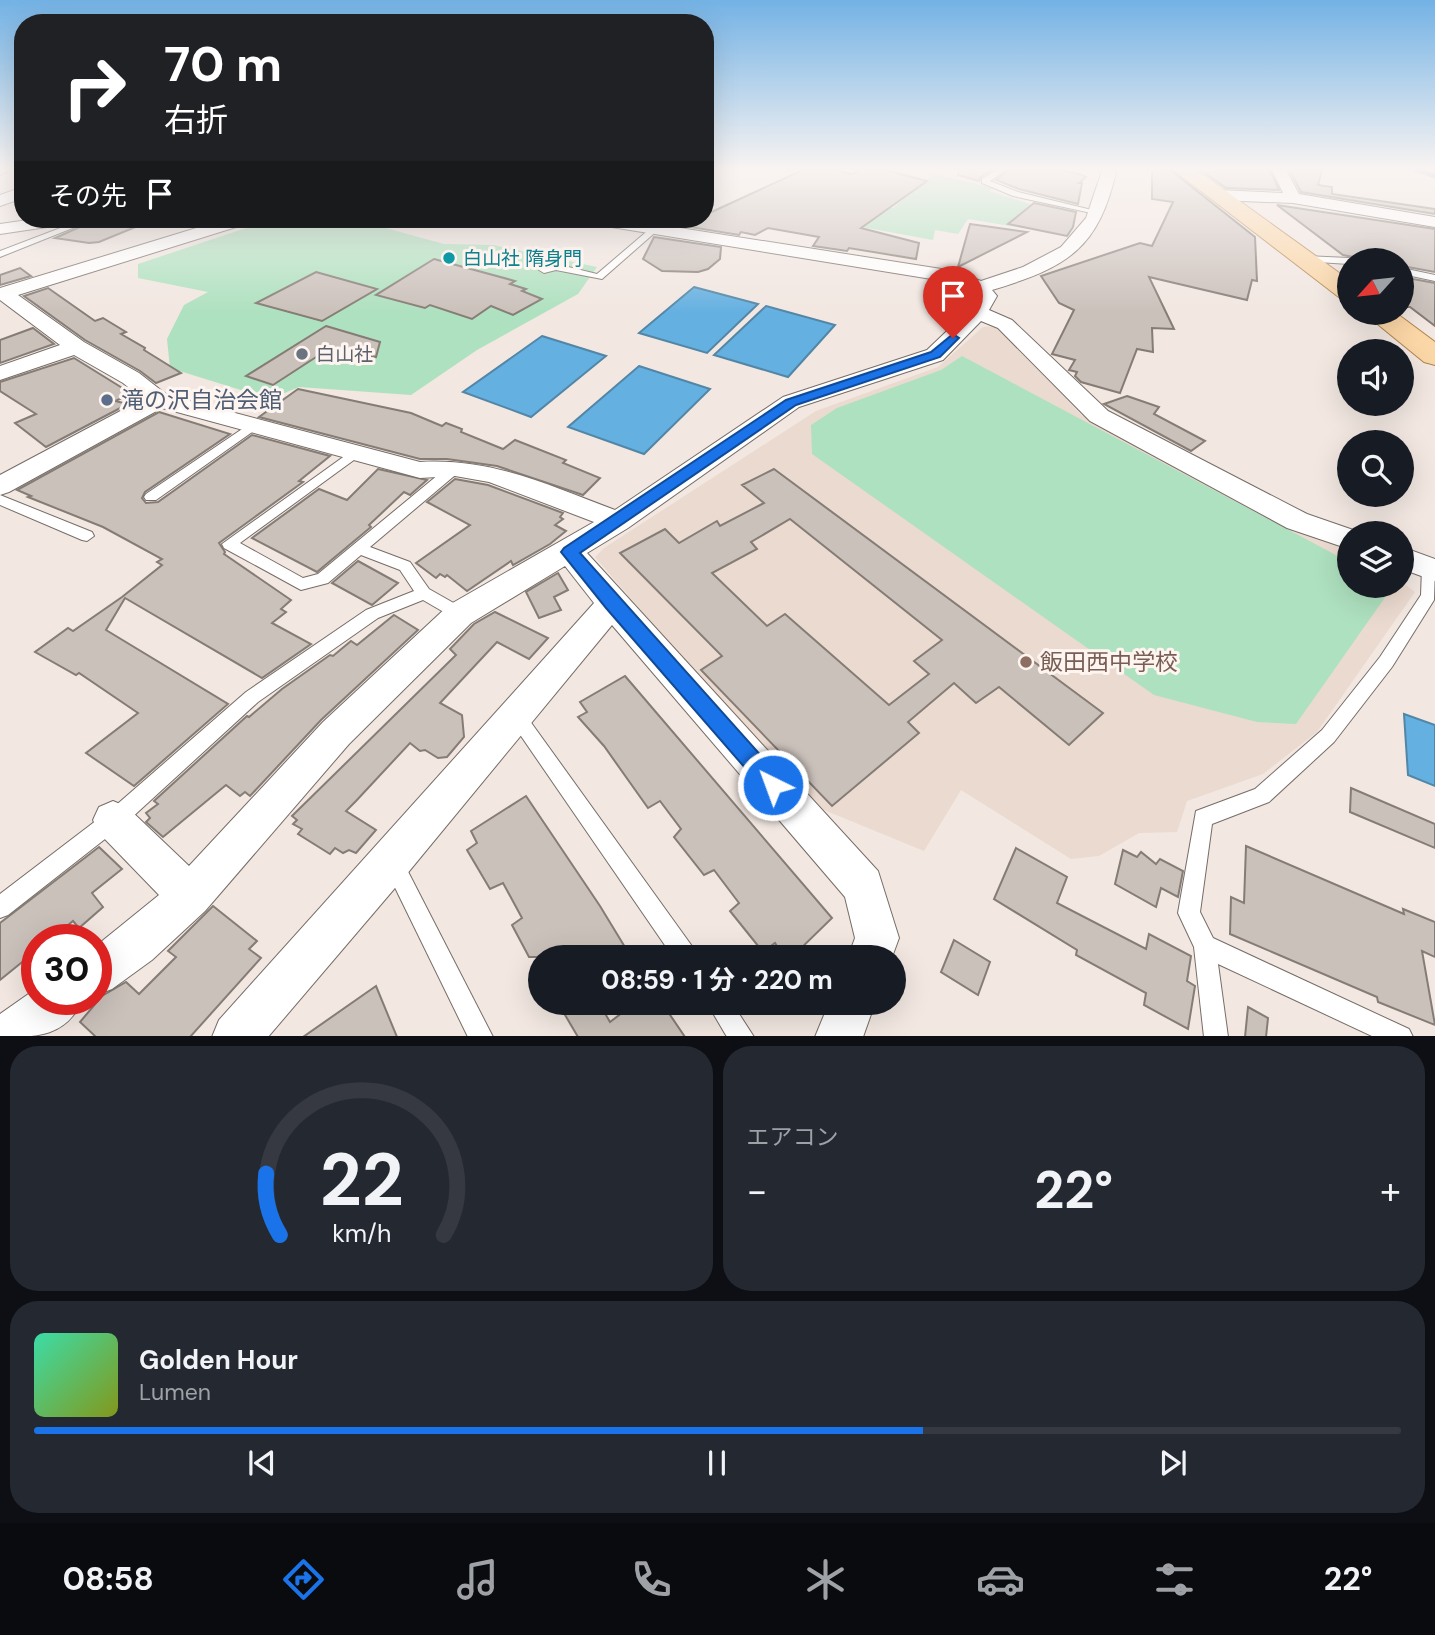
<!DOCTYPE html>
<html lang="ja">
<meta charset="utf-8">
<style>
:root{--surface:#171b24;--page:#242831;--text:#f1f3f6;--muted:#9ea1a6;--line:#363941;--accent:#1a73e8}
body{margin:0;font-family:"DM Sans","Noto Sans JP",sans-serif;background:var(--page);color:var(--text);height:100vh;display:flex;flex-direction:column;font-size:26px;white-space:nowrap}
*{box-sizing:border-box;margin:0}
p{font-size:23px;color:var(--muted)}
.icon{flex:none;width:38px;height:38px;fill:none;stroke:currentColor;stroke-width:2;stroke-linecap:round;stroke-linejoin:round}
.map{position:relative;height:1036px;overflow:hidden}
.details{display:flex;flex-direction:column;gap:10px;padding:10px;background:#0d0f14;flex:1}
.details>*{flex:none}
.hud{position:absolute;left:14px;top:14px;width:700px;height:214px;border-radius:28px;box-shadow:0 7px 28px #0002;background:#202124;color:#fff;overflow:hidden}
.needle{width:46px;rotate:243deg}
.fabs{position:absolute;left:1337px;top:248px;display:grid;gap:14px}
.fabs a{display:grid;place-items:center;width:77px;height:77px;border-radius:50%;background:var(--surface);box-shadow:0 7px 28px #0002;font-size:35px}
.speed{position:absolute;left:21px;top:924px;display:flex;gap:14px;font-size:35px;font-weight:700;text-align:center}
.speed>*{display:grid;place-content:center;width:91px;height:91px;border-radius:50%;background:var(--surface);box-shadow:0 7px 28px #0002;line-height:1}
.speed .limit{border:10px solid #d22;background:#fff;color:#111}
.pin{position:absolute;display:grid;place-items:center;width:60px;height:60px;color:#fff;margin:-72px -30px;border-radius:50% 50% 50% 0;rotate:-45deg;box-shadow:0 0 7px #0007}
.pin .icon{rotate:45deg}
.me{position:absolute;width:77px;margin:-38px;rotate:318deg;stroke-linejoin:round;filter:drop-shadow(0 0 5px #0008)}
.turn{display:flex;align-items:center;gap:24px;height:147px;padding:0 35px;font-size:32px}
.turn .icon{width:91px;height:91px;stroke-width:2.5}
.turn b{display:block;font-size:49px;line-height:60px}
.then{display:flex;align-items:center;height:66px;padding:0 35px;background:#0003;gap:14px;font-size:26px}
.big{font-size:52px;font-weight:700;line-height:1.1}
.details .card{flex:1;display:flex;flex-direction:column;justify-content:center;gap:10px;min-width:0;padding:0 24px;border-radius:28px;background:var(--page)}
.details .dial{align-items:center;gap:0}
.dial svg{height:182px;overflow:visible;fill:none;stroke:var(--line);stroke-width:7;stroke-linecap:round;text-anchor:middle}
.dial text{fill:var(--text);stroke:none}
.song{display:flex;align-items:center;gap:21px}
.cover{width:84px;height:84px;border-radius:10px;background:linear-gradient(135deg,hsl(160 70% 55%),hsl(70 70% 35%))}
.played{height:7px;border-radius:4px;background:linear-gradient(90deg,var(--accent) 65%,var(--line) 65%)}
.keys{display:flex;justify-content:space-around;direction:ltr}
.heat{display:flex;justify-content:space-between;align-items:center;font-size:38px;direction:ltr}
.details .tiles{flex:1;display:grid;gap:10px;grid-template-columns:1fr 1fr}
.card:last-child{grid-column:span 2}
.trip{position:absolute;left:528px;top:945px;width:378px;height:70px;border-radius:35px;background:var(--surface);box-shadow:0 7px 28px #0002;font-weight:700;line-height:70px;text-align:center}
.tab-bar{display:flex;height:112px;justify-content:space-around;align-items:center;background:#090b0e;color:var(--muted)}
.tab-bar .icon{width:49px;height:49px}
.tab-bar .active{color:var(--accent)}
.tab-bar b{font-size:32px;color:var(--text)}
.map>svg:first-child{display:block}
</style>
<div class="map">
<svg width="1435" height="1037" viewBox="0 0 1435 1037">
<rect width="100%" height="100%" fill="#f2e7e1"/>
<polygon fill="#ebdacf" points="999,326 1081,415 1349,552 1349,586 1402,586 1402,582 1415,592 1317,732 1263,774 1187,801 1177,832 1139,833 1099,856 1071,859 961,790 924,851 807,803 595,557 604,548 816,411 938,367 983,327"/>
<g fill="#aee1bf">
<polygon points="934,174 993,188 989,191 1033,205 1017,227 968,219 958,234 935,230 933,240 818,219 843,198 893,208"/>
<polygon points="273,219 353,219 444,244 494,245 597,267 578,294 477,350 411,395 299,387 270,399 170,368 167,339 184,305 208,292 138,278 138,264"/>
<polygon points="962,356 1349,562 1349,586 1393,586 1296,724 1257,722 1154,695 812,454 811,425 837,408 941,370"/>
</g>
<g fill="#64b0e1" stroke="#5286a7" stroke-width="2">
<polygon points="694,287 758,304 707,353 639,333"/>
<polygon points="766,306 835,325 788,377 714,355"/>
<polygon points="542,336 606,356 531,417 463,392"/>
<polygon points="639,366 710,389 644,454 568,427"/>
<polygon points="1404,714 1435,725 1435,786 1408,775"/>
</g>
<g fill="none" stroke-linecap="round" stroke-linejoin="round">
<g stroke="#5286a7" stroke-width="4.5">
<polyline points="1411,168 1435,176"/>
<polyline points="241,224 255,219"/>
</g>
</g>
<g fill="#cbc1bb" stroke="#857c76" stroke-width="2" fill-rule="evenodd">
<polygon points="807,168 826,168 852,174 864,168 878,168 927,181 861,228 919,243 916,259 849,248 847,251 813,246 819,237 768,228 755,235 741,232 739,235 660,222 661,219 705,219 705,215"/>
<polygon points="959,168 995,168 981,177 979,181 958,175"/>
<polygon points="1011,168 1053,168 1082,175 1086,177 1079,183 1082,183 1078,204 1019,189 996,180"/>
<polygon points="1152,168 1168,168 1255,237 1257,281 1252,280 1247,300 1149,277 1174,329 1152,328 1153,352 1137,349 1120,393 1081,382 1075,376 1077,372 1069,370 1075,360 1052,354 1074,310 1059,303 1041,276 1140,243 1152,246 1173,202 1152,199"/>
<polygon points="1198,168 1269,168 1279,190 1226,188"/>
<polygon points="1288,168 1322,170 1318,185 1332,187 1332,194 1435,209 1435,214 1301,192"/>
<polygon points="1034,203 1076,212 1073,227 1067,236 1008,224"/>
<polygon points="1277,205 1435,229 1435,272 1402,266 1402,261 1374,261 1343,255"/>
<polygon points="98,219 147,219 148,222 99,242 89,243 55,238"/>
<polygon points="970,224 1027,232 958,267"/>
<polygon points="654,237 721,247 720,259 708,269 698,272 662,271 643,259"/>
<polygon points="434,259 515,281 510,284 526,289 522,291 542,299 513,315 491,306 472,319 430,305 425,308 376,295"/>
<polygon points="20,268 31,276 0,285 0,275"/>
<polygon points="316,272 377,289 322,321 256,303"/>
<polygon points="1402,277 1435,283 1435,326 1410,307 1402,307"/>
<polygon points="48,288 95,321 103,318 126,332 121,334 145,348 144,350 181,373 156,383 140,371 85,340 24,296"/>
<polygon points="326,326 380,342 376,357 330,348 273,385 246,376"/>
<polygon points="33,328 54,344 0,363 0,340"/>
<polygon points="74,358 132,394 115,401 128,404 46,447 15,423 36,414 0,391 0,382"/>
<polygon points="298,389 411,413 442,426 446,423 462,429 461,432 503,449 515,440 566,460 563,463 600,478 583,495 497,466 447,459 420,459 259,417"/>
<polygon points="1127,396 1159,407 1154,414 1205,441 1191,451 1104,404"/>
<polygon points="159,412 230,434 145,492 142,498 146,503 158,502 252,435 330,456 299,481 303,482 219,543 225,552 224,554 291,600 281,609 286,612 272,623 311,644 262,678 125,598 106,630 228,704 134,786 86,753 138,713 79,673 76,675 35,652 68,628 73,631 122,597 162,565 157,562 162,559 103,527 28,497 31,496 17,490"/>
<polygon points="378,469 427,480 410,495 404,492 369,525 371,527 317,572 252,538 319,489 347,500"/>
<path d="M774,469L1103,713L1069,745L999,687L976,703L954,683L908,722L919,733L832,806L701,670L722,656L620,553L665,529L679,543L717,521L720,526L764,503L742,485ZM790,519L942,640L914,661L929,674L889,705L785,614L767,626L712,573L757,549L751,542Z"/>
<polygon points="455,479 488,485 563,513 560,517 563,519 555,525 566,531 550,544 513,565 511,561 467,591 447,575 445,577 440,574 436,578 416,563 470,525 427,502"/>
<polygon points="358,561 398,583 372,605 332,583"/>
<polygon points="558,573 568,590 554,597 561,610 539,618 526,592"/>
<polygon points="495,612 548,638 529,659 497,642 440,703 462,715 464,737 447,757 438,758 425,750 420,751 410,743 356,801 346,811 376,830 356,853 349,850 343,853 335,848 330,854 298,834 302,829 293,824 297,820 292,816 456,655 450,649 474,624"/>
<polygon points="394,615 418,630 321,720 250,796 245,792 240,796 226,785 163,837 146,822 150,818 146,813 158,804 154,801 247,716 249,717 282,689 330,655 333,656 351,641 357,645"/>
<polygon points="625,676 832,918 792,957 784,957 775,943 763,952 730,911 739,903 714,870 704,875 674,837 681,829 660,801 648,808 604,746 578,717 587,712 580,702"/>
<polygon points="1351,788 1435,824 1435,848 1350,812"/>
<polygon points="526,796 600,906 631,957 529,957 512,925 522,918 503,883 490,889 467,850 477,843 471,831"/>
<polygon points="1246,846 1404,914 1403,909 1435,922 1435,957 1422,951 1435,1025 1378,1002 1377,997 1230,934 1231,897 1244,903"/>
<polygon points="99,847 122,869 92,893 103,907 79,928 73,921 50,940 37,940 37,950 0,980 0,923"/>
<polygon points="1016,848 1067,877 1057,903 1146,949 1149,934 1191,956 1187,981 1195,986 1188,1029 1144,1005 1146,993 1076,955 1077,950 994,899"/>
<polygon points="1123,850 1137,857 1141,852 1156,864 1160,859 1183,871 1178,897 1161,888 1156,907 1115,884"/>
<polygon points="213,906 257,941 249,949 261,958 190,1037 96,1037 80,1022 102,996 126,982 139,994 176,957 168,951"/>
<polygon points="954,940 990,962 978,995 941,972"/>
<polygon points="376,986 397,1037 303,1037"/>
<polygon points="558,1003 599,1003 610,1022 635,1003 662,1003 685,1037 578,1037"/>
<polygon points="1248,1007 1268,1018 1266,1037 1245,1037"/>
</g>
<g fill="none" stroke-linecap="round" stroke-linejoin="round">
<defs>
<g id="lane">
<polygon points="1000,168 1009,168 990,181 1018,192 1100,212 1096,214 1013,196 982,183 982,179"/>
<polygon points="84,219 95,219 0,257 0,251"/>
<polygon points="652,227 659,229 602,279 556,270 544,273 539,270 556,264 597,274"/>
<polygon points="1305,256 1349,258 1353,261 1349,261 1349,264 1302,261 1300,259"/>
<polygon points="1402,268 1435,275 1435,281 1402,274"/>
<polygon points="251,423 255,424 257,427 255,430 156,500 146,500 144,497 146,494"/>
<polygon points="353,450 358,451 359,454 358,457 240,543 303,578 318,574 450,465 460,465 462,468 460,471 370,547 410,562 429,589 466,610 468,614 466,618 460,620 454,618 423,600 378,618 258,702 128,821 8,915 0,918 0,894 114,807 246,692 366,610 414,591 400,570 361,555 328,583 301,590 224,548 222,544"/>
<polygon points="0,495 92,532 94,536 87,541 82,540 0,505"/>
<polygon points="1429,563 1435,565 1434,600 1392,667 1334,742 1269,802 1212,824 1200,912 1213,938 1409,1029 1413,1037 1374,1037 1218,964 1228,1037 1204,1037 1194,947 1178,913 1196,811 1255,789 1322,730 1380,657 1421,595 1422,568 1424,564"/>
<polygon points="516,707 522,710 694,949 697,957 673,957 510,720 507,715 510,710"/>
<polygon points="393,853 400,856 493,1037 468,1037 383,863 386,856"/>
<polygon points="707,1003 732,1003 754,1037 727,1037"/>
</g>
<g id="street">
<polygon points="0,168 14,168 0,175"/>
<path d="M1103,168H1117C1099,249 1068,267 992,290L997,296L989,310L1012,320L1108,411L1307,514L1359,532L1360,534H1349V549L1287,528L1090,421L998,328L981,321L943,360L799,407L628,528L587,553L878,871L899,938L892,957H848L855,938L845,897L612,625L406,875L268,1037H212L219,1020L594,603L565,566L471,623L349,744L205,911L152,960L112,989L96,995V946L159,895L99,833L93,820L99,807L113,801L127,807L189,866L323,722L449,605L594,522L489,482L455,476L420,478L162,408L9,492L0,495V475L143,399L123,383L74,355L0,380V366L60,345L0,300V288L226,219H251L249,223L18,295L84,342L139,373L167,395L420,462C493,458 548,485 615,510L783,397L927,350L970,309L977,296L973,291L950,282L593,224L585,219H623L954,271L981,281L1023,267L1061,247L1086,218Z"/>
<polygon points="1271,168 1285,168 1299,194 1435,217 1435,227 1293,203 1218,200 1210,195 1218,190 1283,193"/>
<polygon points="23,187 23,198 0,206 0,195"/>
<polygon points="35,219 75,219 67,224 0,234 0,224"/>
<polygon points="1402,547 1435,559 1435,581 1402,569"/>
<path d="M37,988V999H83C66,1037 38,1037 0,1037V1014Z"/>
<polygon points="829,1003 875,1003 863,1037 815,1037"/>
</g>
<g id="primary">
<polygon points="1171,168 1194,168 1349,280 1349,300 1340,298"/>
<polygon points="1364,313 1396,313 1435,342 1435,365 1424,362"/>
</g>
</defs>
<use href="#lane" stroke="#766d67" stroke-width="2"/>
<use href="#street" stroke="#766d67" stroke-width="2"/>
<use href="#primary" stroke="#af8550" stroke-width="2"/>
<use href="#lane" fill="#fff" fill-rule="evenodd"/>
<use href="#street" fill="#fff" fill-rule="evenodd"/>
<use href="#primary" fill="#fbd6a6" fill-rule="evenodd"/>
</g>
<linearGradient id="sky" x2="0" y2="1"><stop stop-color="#73b2e5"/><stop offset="0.54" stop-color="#f9f4f2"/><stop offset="1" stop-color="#f9f4f2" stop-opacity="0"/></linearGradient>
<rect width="1435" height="313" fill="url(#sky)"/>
<polygon fill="#1a73e8" stroke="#114b97" stroke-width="2" points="953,334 959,338 940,357 796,405 580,553 781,778 784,785 781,792 773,795 766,792 606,608 561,552 564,548 786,400 931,352"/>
<circle fill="#0f9aa8" stroke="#fef5f0" stroke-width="2.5" cx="449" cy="258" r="7"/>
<circle fill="#6b7280" stroke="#fef5f0" stroke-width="2.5" cx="302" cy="354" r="7"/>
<circle fill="#5c6f8a" stroke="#fef5f0" stroke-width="2.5" cx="107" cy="400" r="7"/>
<circle fill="#8d6e63" stroke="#fef5f0" stroke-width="2.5" cx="1026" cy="662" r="7"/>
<g text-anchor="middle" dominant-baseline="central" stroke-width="6" stroke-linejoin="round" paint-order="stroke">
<g font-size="19" fill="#0d838f" stroke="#fef5f0" text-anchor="start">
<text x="463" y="258">白山社 隋身門</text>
</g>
<g font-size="19" fill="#5b616d" stroke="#fef5f0" text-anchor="start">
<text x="316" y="354">白山社</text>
</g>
<g font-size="23" fill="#4e5e75" stroke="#fef5f0" text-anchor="start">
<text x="121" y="400">滝の沢自治会館</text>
</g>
<g font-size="23" fill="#785e54" stroke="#fef5f0" text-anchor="start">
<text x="1040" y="662">飯田西中学校</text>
</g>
</g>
</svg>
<div class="fabs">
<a><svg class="needle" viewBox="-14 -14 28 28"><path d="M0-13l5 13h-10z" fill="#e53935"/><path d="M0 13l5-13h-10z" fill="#9ea1a6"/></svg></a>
<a><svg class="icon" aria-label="sound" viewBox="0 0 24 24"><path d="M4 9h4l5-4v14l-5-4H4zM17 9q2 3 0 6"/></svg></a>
<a><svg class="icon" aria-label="search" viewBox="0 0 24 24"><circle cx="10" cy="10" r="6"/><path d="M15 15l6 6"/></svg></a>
<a><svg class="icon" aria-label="layers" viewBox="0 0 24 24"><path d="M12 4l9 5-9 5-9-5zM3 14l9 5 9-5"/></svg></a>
</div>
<div class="speed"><div class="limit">30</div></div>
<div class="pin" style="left:953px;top:338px;background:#d93025"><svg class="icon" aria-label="arrive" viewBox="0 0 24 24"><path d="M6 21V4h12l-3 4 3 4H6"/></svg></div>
<svg class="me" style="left:773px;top:785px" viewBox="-20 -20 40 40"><circle r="17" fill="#1a73e8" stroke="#fff" stroke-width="3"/><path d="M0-11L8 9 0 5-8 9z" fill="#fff"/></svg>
<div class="trip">08:59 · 1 分 · 220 m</div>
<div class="hud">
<div class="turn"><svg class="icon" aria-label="right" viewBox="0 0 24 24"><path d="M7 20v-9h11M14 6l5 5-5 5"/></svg><div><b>70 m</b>右折</div></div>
<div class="then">その先<svg class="icon" aria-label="arrive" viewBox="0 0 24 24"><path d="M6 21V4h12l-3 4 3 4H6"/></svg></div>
</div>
</div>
<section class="details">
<div class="tiles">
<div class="card dial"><svg viewBox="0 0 100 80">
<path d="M14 69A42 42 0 1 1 86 69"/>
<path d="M14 69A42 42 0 0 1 8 42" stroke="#1a73e8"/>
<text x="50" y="56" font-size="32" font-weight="700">22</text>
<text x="50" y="72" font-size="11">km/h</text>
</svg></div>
<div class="card"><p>エアコン</p>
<div class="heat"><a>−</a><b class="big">22°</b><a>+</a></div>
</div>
<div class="card">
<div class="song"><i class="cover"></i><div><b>Golden Hour</b><p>Lumen</p></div></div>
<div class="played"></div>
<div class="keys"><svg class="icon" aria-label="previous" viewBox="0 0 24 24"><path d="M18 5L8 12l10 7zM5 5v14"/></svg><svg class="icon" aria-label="pause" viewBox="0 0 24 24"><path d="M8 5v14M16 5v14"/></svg><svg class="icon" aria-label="next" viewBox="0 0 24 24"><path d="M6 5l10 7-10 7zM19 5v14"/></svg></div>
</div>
</div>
</section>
<nav class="tab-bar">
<b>08:58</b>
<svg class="icon active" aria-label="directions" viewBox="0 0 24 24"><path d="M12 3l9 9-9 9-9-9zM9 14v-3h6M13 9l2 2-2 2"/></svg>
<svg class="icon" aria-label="music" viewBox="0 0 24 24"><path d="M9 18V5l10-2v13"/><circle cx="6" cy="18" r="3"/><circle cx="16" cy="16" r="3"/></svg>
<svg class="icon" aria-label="phone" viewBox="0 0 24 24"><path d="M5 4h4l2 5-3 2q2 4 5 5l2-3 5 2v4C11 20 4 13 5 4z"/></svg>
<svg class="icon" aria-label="climate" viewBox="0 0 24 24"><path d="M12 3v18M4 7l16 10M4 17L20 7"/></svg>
<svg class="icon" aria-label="car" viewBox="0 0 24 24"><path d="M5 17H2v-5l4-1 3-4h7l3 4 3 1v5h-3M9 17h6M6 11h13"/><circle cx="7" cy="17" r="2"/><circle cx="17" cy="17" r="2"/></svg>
<svg class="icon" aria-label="filters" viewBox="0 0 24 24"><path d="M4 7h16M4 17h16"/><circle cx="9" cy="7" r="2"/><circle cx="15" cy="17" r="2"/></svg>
<b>22°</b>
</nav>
